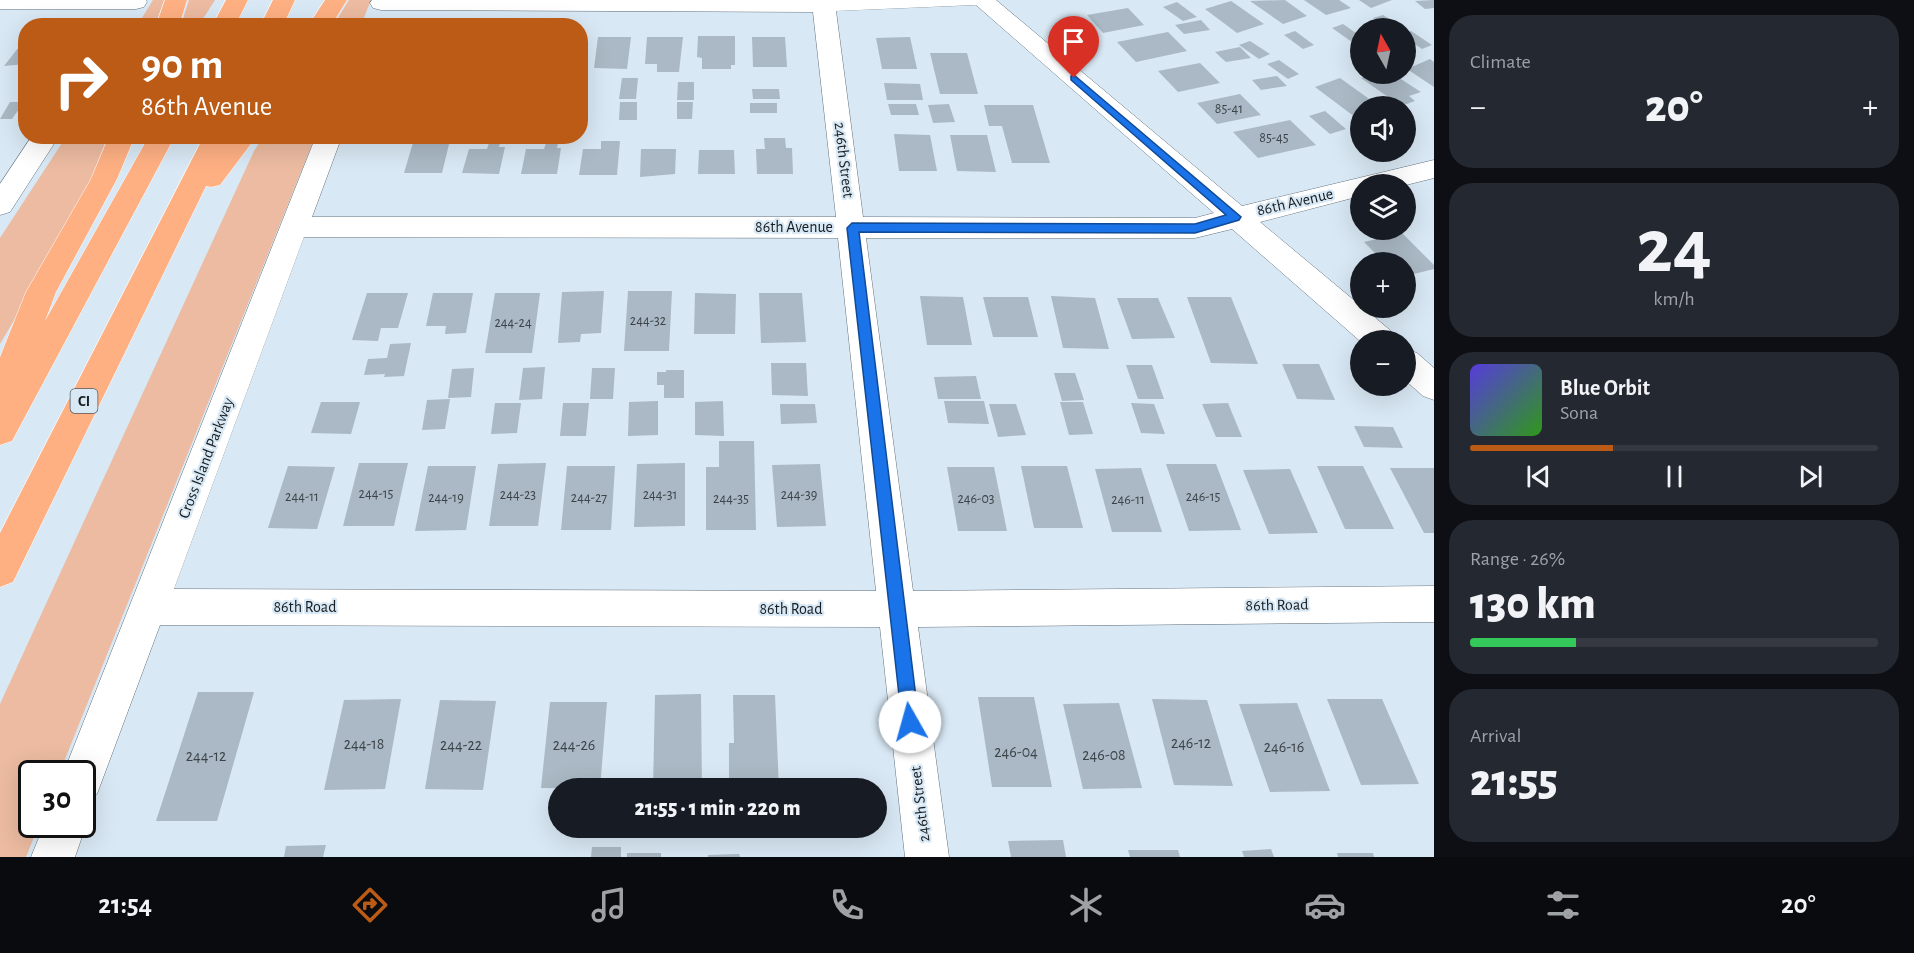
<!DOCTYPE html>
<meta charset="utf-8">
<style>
:root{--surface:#171b24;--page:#242831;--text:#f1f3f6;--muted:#9ea1a6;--line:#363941;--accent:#bb5b15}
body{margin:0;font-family:"Alegreya Sans",sans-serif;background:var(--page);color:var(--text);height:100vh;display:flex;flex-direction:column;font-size:22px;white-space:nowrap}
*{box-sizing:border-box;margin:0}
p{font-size:20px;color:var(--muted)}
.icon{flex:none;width:33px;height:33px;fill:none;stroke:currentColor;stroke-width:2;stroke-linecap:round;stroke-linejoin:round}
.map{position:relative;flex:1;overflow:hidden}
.drawer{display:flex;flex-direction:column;gap:15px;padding:15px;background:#0d0f14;width:480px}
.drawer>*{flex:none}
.top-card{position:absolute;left:18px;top:18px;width:570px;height:126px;border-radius:24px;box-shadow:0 6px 24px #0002;background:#bb5b15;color:#fff;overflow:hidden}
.needle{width:39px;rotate:351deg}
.fabs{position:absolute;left:1350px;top:18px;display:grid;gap:12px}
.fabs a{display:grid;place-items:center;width:66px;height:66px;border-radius:50%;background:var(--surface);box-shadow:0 6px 24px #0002;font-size:30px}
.speed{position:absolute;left:18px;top:760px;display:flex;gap:12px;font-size:30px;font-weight:700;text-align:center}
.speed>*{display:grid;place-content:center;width:78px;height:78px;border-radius:50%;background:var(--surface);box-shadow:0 6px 24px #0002;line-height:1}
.speed .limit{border:3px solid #111;border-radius:9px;background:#fff;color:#111}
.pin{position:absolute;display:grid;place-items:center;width:51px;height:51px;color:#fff;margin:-62px -26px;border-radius:50% 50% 50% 0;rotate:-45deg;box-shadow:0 0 6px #0007}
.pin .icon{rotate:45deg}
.me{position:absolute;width:66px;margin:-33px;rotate:353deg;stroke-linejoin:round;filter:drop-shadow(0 0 4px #0008)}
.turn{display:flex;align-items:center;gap:21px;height:126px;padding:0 24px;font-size:27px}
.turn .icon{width:78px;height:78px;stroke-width:2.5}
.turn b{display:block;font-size:42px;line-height:51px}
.big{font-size:45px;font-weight:800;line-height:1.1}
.drawer .tile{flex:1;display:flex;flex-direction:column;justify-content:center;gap:9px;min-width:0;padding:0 21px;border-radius:24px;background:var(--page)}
.drawer .dial{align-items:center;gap:0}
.dial b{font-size:78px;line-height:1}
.song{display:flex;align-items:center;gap:18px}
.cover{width:72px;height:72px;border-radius:9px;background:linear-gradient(135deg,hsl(250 70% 55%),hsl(110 70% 35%))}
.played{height:6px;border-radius:3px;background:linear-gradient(90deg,var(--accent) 35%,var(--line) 35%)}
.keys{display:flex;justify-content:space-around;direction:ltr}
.heat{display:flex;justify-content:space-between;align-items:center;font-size:33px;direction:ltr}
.charge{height:9px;border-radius:4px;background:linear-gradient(90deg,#34c759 26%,var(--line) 0)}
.trip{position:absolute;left:548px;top:778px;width:339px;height:60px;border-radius:30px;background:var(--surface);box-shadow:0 6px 24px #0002;font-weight:800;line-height:60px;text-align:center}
.tab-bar{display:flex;height:96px;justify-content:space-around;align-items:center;background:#090b0e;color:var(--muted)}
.tab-bar .icon{width:42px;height:42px}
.tab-bar .on{color:var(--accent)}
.tab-bar b{font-size:27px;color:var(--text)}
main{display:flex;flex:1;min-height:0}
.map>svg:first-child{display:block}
</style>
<main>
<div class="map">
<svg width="1434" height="857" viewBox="0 0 1434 857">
<rect width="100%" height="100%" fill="#d8e8f4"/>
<g fill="#ecbba1">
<polygon points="153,0 167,0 156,25 137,26"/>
<polygon points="189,0 215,0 199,25 181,25"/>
<polygon points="349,0 371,0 361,25 333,26"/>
<polygon points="66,137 109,137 74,219 0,344 0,238"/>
<polygon points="263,137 315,137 59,774 32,774 32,825 39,825 26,857 0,857 0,704 254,151"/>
</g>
<g fill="#aab9c5">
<polygon points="1285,0 1307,16 1283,24 1250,1"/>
<polygon points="1304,0 1339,0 1351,8 1326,15"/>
<polygon points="1359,0 1392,0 1371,8"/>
<polygon points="1434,0 1434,8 1425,9 1415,1"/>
<polygon points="1231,1 1264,24 1237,33 1205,9"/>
<polygon points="1177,2 1197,17 1183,21 1163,7"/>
<polygon points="1128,8 1144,25 1103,33 1087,15"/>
<polygon points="1383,15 1403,28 1389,28 1373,18"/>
<polygon points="1201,20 1210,30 1184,34 1175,25"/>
<polygon points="1343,24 1360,36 1360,39 1352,42 1332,28"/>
<polygon points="1295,31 1314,45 1303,49 1284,35"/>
<polygon points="1411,31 1432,45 1422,49 1406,38 1406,33"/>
<polygon points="1168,32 1187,51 1136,62 1117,42"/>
<polygon points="698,36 735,36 735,65 731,65 731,69 702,69 702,58 697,57"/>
<polygon points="598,37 631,37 627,69 594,68"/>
<polygon points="647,37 683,37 679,72 657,72 657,64 645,64"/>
<polygon points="752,37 785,37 787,67 753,67"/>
<polygon points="910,37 917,69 882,69 876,38"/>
<polygon points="26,38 26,64 4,66"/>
<polygon points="1250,41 1270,54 1259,59 1239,45"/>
<polygon points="1240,47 1251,58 1226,62 1215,52"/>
<polygon points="930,53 967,53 978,94 940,94"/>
<polygon points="1430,59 1434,62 1434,87 1407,69"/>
<polygon points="1279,60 1299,74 1288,79 1267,64"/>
<polygon points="1200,63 1220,83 1178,92 1158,71"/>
<polygon points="1373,74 1393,74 1421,92 1409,96 1415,101 1401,106 1361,78"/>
<polygon points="1277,76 1287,86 1261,90 1252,80"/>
<polygon points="622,78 638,78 636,99 619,99"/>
<polygon points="1340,78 1379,106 1360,106 1360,115 1355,117 1315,87"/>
<polygon points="580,81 586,83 584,100 580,100"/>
<polygon points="678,82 694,82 694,100 677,100"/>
<polygon points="884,83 920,84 923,100 887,100"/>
<polygon points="752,89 779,89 780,99 753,99"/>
<polygon points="1240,94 1261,115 1217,124 1197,103"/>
<polygon points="10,102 24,102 12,119 0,119"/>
<polygon points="620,102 637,102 637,120 619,120"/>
<polygon points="677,102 693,102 692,119 677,119"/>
<rect x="750" y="103" width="27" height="10"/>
<polygon points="888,104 916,104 919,115 891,115"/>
<polygon points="949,104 955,122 933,123 928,105"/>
<polygon points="984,105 1033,105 1050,163 1012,163 1002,126 989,126"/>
<polygon points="1325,111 1346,129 1330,134 1309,116"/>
<polygon points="1290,120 1316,145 1258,158 1233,132"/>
<polygon points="894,134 930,135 937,171 899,171"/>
<polygon points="950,135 987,135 996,172 957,171"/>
<polygon points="415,136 451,136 442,173 404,173"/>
<polygon points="764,138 785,138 786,148 792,148 793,174 757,174 756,149 765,149"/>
<polygon points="601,141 620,141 617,175 579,175 583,149 601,149"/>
<polygon points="489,143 500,143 499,147 505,147 499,174 462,173 469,149 487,149"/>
<polygon points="546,143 558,143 557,148 561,148 557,174 521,174 526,149 544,149"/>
<polygon points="641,149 676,149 675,174 640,177"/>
<polygon points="699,150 734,150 735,174 698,174"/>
<polygon points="1402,233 1434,265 1434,269 1406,276 1406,262 1384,262 1364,242"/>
<polygon points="604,291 601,333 581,334 580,342 558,343 562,292"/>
<polygon points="628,291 672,291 669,351 624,351"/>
<polygon points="367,293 408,293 398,328 381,328 378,341 352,340"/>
<polygon points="433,293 473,293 466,333 445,334 446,326 426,326"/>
<polygon points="495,293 540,293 532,353 485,353"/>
<polygon points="695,293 736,294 735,334 694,334"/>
<polygon points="759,293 802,293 806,342 761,343"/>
<polygon points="920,296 963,297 972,345 927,345"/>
<polygon points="1051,296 1095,298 1109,349 1063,348"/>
<polygon points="983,297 1028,297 1038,337 993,337"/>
<polygon points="1187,297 1231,297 1258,364 1211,363"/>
<polygon points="1117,298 1158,298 1175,338 1132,339"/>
<polygon points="411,343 404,376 384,377 385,374 364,375 368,359 387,358 390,344"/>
<polygon points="771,363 806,363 808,396 772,395"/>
<polygon points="1282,364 1319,364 1335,400 1297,399"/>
<polygon points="1126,365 1152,365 1164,399 1138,399"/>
<polygon points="545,367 542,399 519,400 523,368"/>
<polygon points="474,368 471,397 448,398 452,369"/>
<polygon points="592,368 615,368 613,399 590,399"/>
<polygon points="666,370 684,370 684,398 664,398 664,385 657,385 657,372 666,372"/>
<polygon points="1054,373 1075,373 1084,400 1062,401"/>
<polygon points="976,376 981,399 938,399 934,377"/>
<polygon points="450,399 445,429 422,430 427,400"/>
<polygon points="658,401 658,435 628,436 629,402"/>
<polygon points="723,401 724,436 695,435 695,402"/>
<polygon points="944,401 984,401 989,424 948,423"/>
<polygon points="321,402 360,402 351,434 311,433"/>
<polygon points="1060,402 1083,402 1093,434 1069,435"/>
<polygon points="495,403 521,403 517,433 491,434"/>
<polygon points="563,403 589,403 586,436 560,436"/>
<polygon points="1131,403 1154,404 1165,434 1141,433"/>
<polygon points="1228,403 1242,437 1216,437 1202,404"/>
<polygon points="780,404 815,404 817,423 781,424"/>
<polygon points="989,404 1016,404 1026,435 998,437"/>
<polygon points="1354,426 1393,427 1403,448 1364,447"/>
<polygon points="719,441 754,441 756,530 706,530 706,467 719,467"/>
<polygon points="359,463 408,463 394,526 343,526"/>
<polygon points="546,463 538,526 489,526 498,464"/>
<polygon points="685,463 685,526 634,527 637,464"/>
<polygon points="820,464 826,526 777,527 772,465"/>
<polygon points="1166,464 1216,464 1241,530 1189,531"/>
<polygon points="288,466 335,467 317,529 268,528"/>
<polygon points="428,466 476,466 466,530 415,531"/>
<polygon points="567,466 615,466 611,530 561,530"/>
<polygon points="1021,466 1067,466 1083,528 1034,528"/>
<polygon points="1317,466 1363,466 1394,529 1345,529"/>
<polygon points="947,467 994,467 1007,531 958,531"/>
<polygon points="1141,468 1162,532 1112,532 1095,469"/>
<polygon points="1390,468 1434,468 1434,533 1424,533"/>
<polygon points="1290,469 1318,533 1269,534 1243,470"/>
<polygon points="198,692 254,692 217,821 156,821"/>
<polygon points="701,694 702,789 653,789 655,695"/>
<polygon points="733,695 775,695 779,789 729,787 729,743 734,743"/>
<polygon points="978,697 1034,697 1052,787 992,787"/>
<polygon points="401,699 385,789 324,790 344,700"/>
<polygon points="1152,699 1207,700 1233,786 1174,785"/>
<polygon points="1327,699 1382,699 1419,784 1361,785"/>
<polygon points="440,700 496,701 483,790 425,789"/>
<polygon points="550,702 607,702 600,789 541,788"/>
<polygon points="1119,703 1142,788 1083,789 1063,704"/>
<polygon points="1297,703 1330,791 1270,792 1239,704"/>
<polygon points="1063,840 1066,857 1011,857 1008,841"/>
<polygon points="326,845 323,857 284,857 286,846"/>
<polygon points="592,847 621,847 621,857 591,857"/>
<polygon points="1271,849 1274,857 1244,857 1242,851"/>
<polygon points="1128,850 1178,850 1180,857 1130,857"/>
<rect x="627" y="853" width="34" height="4"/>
<polygon points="1337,853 1373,853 1374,857 1338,857"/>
<polygon points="739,854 740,857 708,857 708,855"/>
</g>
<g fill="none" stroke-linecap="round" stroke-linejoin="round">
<defs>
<g id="minor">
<polygon points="0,0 146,0 147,2 144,7 136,9 0,9"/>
<path d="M372,0H996L1242,206L1434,160V178L1406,185L1360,184V196L1260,222L1391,331L1395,340L1360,341L1232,229L1195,238H866L913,591L1434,586V622L918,627L949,857H905L880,627L160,625L97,794L82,800V774H63L316,136H342L312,217H836L813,12L381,10L373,8L370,3ZM976,5L1214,213L1195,218L863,217L836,11ZM304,237L838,238L876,591L174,589Z"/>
<polygon points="32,136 59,136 10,212 0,215 0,184"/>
<polygon points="1406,349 1417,353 1434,368 1434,400 1423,396 1406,381"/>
<polygon points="82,815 86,825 75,857 31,857 44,825 82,825"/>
</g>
<g id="highway">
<polygon points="165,0 187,0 179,26 156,26"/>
<polygon points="226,0 248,0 235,26 212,26"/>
<polygon points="273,0 295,0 283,26 260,26"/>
<polygon points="325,0 347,0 331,26 308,26"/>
<polygon points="109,136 135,136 117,179 56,292 45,321 149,136 175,136 12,441 0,445 0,357 26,292 91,179"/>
<polygon points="204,136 257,136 220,185 211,187 206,186 13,582 0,587 0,533"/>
</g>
</defs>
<use href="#minor" stroke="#64727d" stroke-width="1"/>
<use href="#highway" stroke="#fff" stroke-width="1"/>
<use href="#minor" fill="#fff" fill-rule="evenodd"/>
<use href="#highway" fill="#feb083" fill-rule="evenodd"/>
</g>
<polygon fill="#1a73e8" stroke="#114b97" stroke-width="1.5" points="1074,75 1241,217 1239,220 1195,233 859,232 919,722 916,728 910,730 904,728 902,722 847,228 852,223 1195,224 1226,215 1071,80 1071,76"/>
<g text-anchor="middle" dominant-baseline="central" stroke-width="4.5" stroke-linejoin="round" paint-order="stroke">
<g font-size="14" fill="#3c444a">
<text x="1229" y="109">85-41</text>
<text x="1274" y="138">85-45</text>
<text x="648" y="321">244-32</text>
<text x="513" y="323">244-24</text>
<text x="376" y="494">244-15</text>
<text x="518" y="495">244-23</text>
<text x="660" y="495">244-31</text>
<text x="799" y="495">244-39</text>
<text x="302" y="497">244-11</text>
<text x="1203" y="497">246-15</text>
<text x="446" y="498">244-19</text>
<text x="589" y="498">244-27</text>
<text x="731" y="499">244-35</text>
<text x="976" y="499">246-03</text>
<text x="1128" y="500">246-11</text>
</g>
<rect fill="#d8e8f4" stroke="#515a60" stroke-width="1.5" x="70.5" y="389" width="27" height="24" rx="4.5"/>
<g font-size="15" font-weight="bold" fill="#171d21">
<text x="84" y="401">CI</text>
</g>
<g font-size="16" fill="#171d21" stroke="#d8e8f4">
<text transform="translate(844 160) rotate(83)">246th Street</text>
<text transform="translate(1295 202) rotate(-13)">86th Avenue</text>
<text x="794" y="227">86th Avenue</text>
<text transform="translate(206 458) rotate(-69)">Cross Island Parkway</text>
<text transform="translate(1277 605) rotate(-1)">86th Road</text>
<text x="305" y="607">86th Road</text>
<text x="791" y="609">86th Road</text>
<text transform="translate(920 804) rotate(-97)">246th Street</text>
</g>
<g font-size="16" fill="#3c444a">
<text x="1191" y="743">246-12</text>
<text x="364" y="744">244-18</text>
<text x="461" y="745">244-22</text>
<text x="574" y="745">244-26</text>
<text x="1284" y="747">246-16</text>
<text x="1016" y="752">246-04</text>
<text x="1104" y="755">246-08</text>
<text x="206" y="756">244-12</text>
</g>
</g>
</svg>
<div class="fabs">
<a><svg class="needle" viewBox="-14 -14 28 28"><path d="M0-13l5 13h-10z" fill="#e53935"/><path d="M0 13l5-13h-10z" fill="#9ea1a6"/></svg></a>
<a><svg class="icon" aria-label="sound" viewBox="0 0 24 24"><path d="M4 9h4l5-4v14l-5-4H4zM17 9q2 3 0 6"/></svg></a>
<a><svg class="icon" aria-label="layers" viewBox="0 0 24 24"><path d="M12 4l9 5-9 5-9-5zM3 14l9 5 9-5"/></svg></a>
<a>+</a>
<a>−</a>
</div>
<div class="speed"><div class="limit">30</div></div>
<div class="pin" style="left:1074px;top:78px;background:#d93025"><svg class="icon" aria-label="arrive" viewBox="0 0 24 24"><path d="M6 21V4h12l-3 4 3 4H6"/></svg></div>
<svg class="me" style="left:910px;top:722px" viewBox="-20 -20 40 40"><circle r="19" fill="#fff"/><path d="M0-13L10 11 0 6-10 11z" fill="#1a73e8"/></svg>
<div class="trip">21:55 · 1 min · 220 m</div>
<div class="top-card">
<div class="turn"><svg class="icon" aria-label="right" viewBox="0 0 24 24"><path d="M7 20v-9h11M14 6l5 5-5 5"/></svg><div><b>90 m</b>86th Avenue</div></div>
</div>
</div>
<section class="drawer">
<div class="tile"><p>Climate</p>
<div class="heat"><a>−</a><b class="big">20°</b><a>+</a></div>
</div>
<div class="tile dial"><b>24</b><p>km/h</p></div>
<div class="tile">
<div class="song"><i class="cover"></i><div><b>Blue Orbit</b><p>Sona</p></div></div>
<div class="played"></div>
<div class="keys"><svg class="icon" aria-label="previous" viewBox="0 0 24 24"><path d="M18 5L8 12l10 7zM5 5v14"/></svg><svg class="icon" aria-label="pause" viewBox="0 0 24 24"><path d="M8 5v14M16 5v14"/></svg><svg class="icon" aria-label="next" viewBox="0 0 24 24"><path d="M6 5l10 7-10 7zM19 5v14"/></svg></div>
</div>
<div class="tile"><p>Range · 26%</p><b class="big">130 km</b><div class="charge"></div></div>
<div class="tile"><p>Arrival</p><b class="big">21:55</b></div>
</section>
</main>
<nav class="tab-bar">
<b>21:54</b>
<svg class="icon on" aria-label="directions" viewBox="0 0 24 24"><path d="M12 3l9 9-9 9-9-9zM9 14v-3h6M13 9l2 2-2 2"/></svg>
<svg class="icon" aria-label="music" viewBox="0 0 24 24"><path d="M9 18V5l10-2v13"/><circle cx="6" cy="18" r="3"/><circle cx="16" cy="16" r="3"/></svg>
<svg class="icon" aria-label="phone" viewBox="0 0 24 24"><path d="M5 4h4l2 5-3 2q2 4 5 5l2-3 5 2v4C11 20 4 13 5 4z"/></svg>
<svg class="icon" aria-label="climate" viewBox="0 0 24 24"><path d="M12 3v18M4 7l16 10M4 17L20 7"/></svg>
<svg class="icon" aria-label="car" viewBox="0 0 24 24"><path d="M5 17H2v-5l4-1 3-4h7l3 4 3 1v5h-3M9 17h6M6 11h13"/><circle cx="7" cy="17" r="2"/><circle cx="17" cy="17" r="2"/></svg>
<svg class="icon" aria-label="filters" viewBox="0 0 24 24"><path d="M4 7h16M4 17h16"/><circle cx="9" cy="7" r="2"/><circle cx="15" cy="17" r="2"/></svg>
<b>20°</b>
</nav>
